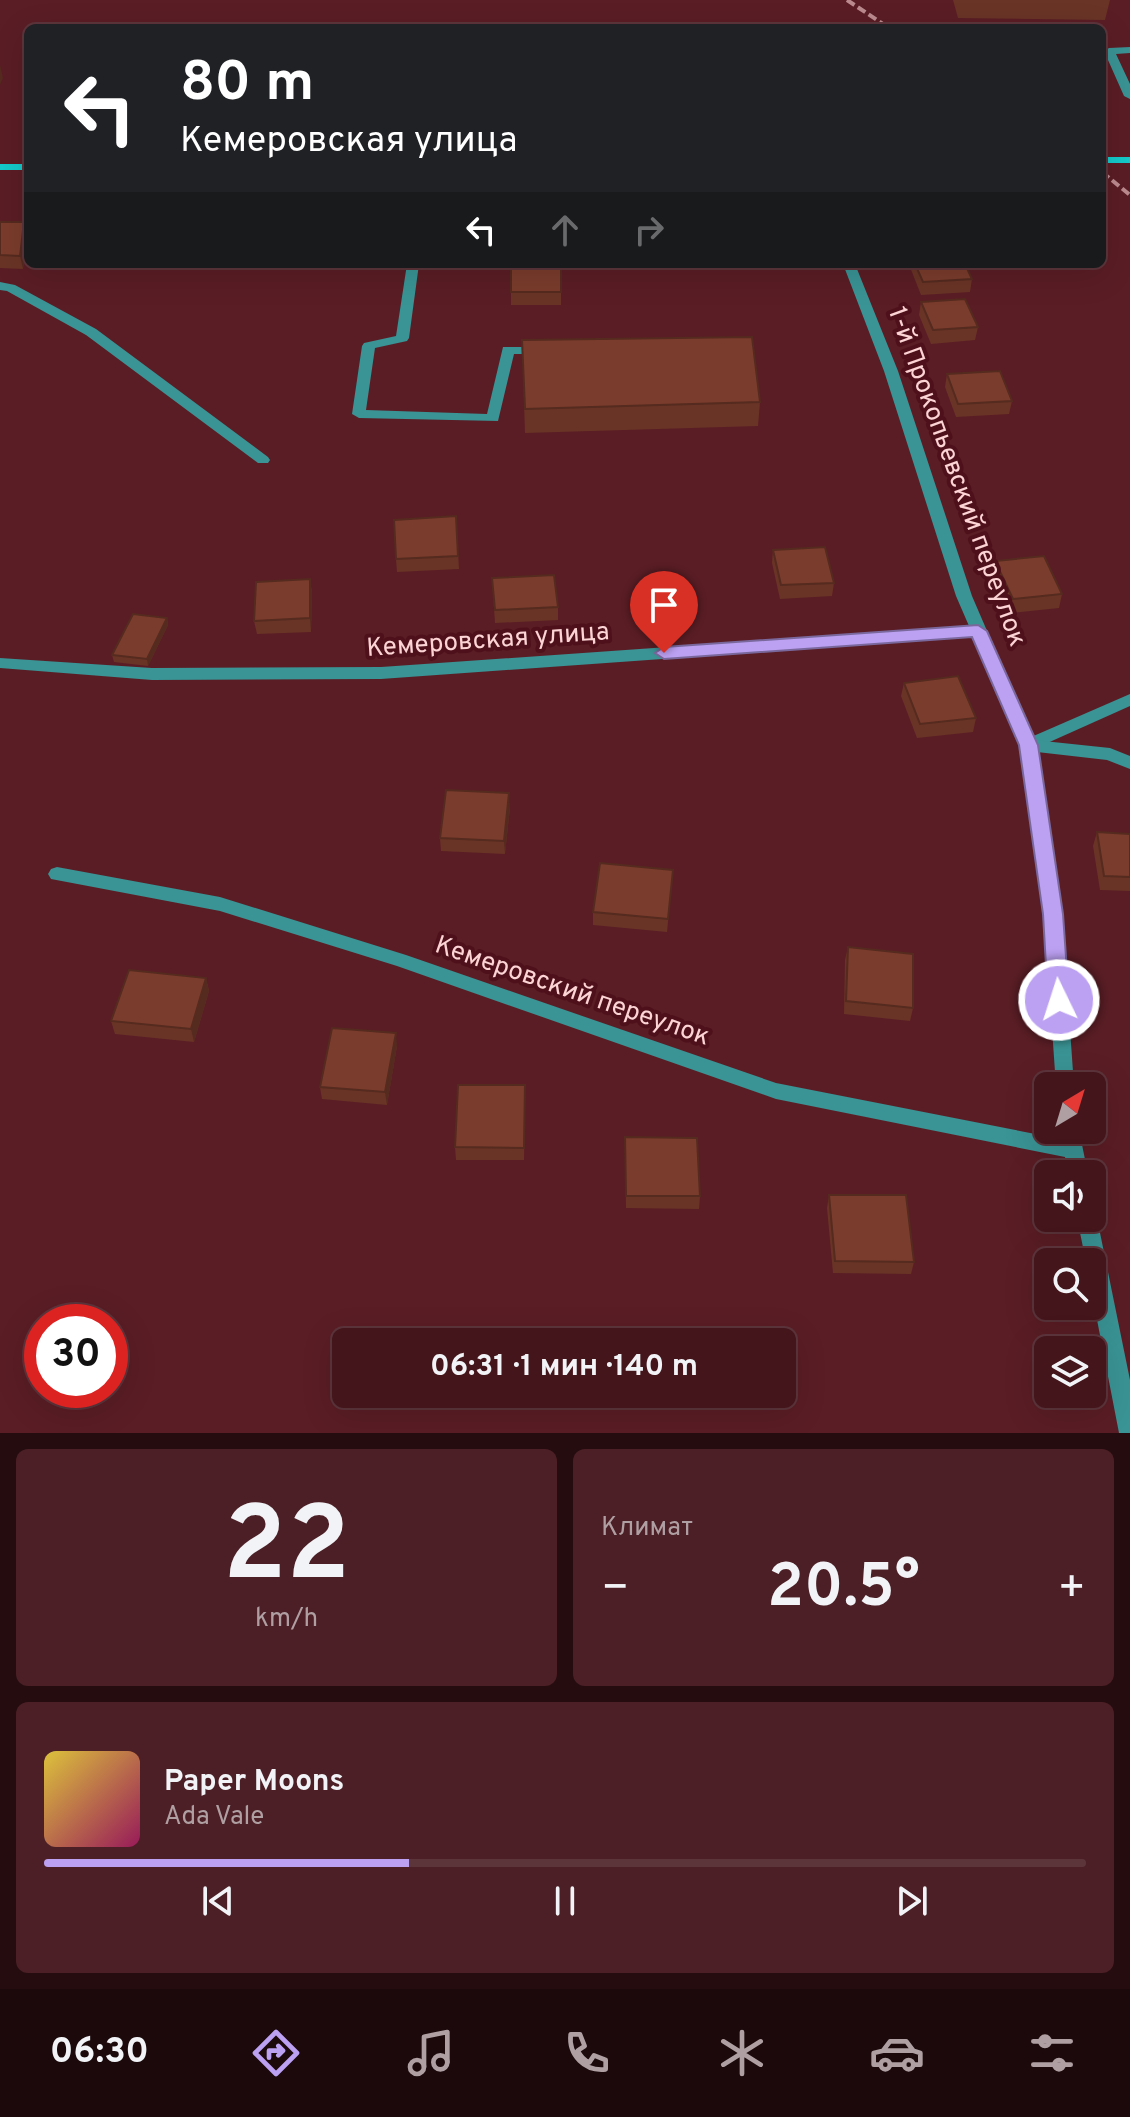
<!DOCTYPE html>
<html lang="ru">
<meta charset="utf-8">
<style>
:root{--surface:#44161c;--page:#4b1f25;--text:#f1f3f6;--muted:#af9fa3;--line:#5c353b;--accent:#bca0f2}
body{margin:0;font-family:Overpass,sans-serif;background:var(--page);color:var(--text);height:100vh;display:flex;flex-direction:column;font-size:30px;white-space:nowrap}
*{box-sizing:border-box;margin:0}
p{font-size:26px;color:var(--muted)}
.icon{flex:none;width:44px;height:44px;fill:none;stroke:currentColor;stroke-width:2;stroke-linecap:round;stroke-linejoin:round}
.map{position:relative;height:1433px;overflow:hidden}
.sheet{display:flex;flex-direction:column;gap:16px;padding:16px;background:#250c0f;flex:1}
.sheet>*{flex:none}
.hud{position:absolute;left:24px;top:24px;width:1082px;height:244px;border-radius:12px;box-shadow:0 8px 32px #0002,0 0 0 2px var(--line);background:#202124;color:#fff;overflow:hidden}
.needle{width:52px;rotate:38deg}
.controls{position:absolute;left:1034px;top:1072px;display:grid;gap:16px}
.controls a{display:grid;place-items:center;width:72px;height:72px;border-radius:12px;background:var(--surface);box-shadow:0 8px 32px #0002,0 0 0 2px var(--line);font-size:40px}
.speed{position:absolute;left:24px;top:1304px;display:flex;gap:16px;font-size:40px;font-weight:700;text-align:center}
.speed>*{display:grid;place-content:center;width:104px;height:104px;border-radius:50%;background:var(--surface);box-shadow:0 8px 32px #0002,0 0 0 2px var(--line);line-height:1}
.speed .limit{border:12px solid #d22;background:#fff;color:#111}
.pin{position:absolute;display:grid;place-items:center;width:68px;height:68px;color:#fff;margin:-82px -34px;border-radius:50% 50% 50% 0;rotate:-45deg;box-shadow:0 0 8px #0007}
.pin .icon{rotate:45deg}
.me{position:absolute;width:88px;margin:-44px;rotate:356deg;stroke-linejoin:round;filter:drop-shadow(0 0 6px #0008)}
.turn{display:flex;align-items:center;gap:28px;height:168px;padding:0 24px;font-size:36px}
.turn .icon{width:104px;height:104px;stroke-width:2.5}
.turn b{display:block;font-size:56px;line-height:68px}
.lanes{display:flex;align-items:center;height:76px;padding:0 24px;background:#0003;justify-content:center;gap:40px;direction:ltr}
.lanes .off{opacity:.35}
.big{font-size:60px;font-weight:700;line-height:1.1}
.sheet .widget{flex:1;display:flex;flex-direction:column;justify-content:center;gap:12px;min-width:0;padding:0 28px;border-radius:12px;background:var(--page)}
.sheet .dial{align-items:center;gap:0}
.dial b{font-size:104px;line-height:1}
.song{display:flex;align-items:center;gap:24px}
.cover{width:96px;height:96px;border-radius:12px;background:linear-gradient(135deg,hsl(50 70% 55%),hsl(330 70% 35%))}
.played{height:8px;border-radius:4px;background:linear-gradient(90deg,var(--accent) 35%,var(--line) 35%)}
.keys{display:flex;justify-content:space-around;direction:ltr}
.heat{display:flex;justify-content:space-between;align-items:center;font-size:44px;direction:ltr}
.sheet .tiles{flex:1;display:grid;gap:16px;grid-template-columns:1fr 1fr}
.widget:last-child{grid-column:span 2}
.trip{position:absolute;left:332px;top:1328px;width:464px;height:80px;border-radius:12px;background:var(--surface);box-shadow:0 8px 32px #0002,0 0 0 2px var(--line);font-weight:700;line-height:80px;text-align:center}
.tab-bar{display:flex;height:128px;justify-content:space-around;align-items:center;background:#1b090b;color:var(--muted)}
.tab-bar .icon{width:56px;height:56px}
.tab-bar .selected{color:var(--accent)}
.tab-bar b{font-size:36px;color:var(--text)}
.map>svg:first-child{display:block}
</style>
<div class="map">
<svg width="1130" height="1433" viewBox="0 0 1130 1433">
<rect width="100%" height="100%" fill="#5a1d25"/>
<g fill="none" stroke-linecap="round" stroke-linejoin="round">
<g fill="#3a9394" fill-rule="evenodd">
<polygon points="1130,47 1130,53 1116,54 1130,84 1130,99 1124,96 1104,51 1109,48"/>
<polygon points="407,264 419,264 409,338 407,341 375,348 366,410 487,414 503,347 547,347 549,350 542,354 514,354 498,421 359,418 352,414 362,346 364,343 396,336"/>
<polygon points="0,282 15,285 96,329 268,457 270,460 268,463 258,463 86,335 7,291 0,290"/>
<polygon points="1130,694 1130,706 1034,749 1022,749 1020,745 1022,741"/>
</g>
<g fill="#3a9394" fill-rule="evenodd">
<polygon points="843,264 855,264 898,371 972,596 1034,740 1110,748 1130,756 1130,769 1107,760 1037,752 1062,914 1074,1086 1056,1086 1044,914 1020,745 974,637 381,679 152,680 0,668 0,658 152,668 381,667 969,626 956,596 884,371"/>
<polygon points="57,867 220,897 406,955 776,1083 1061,1139 1059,1130 1079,1130 1088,1174 1068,1174 1065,1157 776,1099 397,966 220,911 51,879 48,874 51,869"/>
<polygon points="1092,1211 1097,1218 1130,1380 1130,1433 1119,1433 1092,1294 1092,1262 1086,1262 1077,1218 1092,1218"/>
</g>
<g fill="#14c8c9" fill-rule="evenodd">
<rect x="1102" y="157" width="28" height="6"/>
<rect x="0" y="164" width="28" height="6"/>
</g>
<g stroke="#bb8a8f" stroke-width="4" stroke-dasharray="9 4" stroke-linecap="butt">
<polyline points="847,0 889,28"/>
<polyline points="1102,172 1130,195"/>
</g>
</g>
<g fill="#693426">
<polygon points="953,0 1110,0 1105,20 958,18"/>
<polygon points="0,222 27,235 23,269 0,268"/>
<rect x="511" y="264" width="50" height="41"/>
<polygon points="910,264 965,264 972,279 970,292 921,295 910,267"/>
<polygon points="921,302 978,327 975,340 931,344 919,315"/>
<polygon points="522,340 760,402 758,426 525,433"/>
<polygon points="947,374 1012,401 1009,414 956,417 945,387"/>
<polygon points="456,516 459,569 397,572 396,559"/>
<polygon points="773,550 834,583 832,596 780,599 772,563"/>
<polygon points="995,561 1062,594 1059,608 1010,613 992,575"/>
<polygon points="492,578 558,607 558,620 495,623"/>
<polygon points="310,579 312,593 311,632 257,634 254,621"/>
<polygon points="167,618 168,625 148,666 114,662 112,655"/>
<polygon points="904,683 976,718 973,732 917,738 901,696"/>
<polygon points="510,807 505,854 441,851 440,838"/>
<polygon points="1097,832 1130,834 1130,891 1100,890 1093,846"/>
<polygon points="673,870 667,932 593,925 593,912"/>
<polygon points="848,947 913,1008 910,1021 844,1014 845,960"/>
<polygon points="206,978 209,991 194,1042 115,1034 111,1021"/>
<polygon points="397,1046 387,1105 322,1099 320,1087"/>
<polygon points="525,1085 524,1160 456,1160 455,1147"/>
<polygon points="625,1137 700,1196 699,1209 626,1208"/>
<polygon points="829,1195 914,1262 911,1274 833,1273 827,1208"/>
</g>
<g fill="#552a1f">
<polygon points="0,65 3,78 0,85"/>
<polygon points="24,222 27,235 23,269 20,256"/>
<polygon points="310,579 312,593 311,632 310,618"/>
<polygon points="167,618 168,625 148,666 147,659"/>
<polygon points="509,793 510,807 505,854 504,841"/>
<polygon points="206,978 209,991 194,1042 191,1029"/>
<polygon points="396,1033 397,1046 387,1105 385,1092"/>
</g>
<g fill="#7a3c2c" stroke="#552a1f" stroke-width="2">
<polygon points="0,222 24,222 20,256 0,255"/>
<rect x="511" y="264" width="50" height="28"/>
<polygon points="915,264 965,264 972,279 923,282"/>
<polygon points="965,299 978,327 933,330 921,302"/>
<polygon points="752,337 760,402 525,409 522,340"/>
<polygon points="1000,371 1012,401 958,404 947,374"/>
<polygon points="456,516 458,556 396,559 394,520"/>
<polygon points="825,547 834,583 781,585 773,550"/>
<polygon points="1044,556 1062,594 1013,599 995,561"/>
<polygon points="554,575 558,607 495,610 492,578"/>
<polygon points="310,579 310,618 254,621 256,582"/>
<polygon points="133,614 167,618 147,659 112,655"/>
<polygon points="958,676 976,718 920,724 904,683"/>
<polygon points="446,790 509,793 504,841 440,838"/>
<polygon points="1097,832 1130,834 1130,877 1104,876"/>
<polygon points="600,863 673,870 668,919 593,912"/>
<polygon points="848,947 913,954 913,1008 846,1001"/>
<polygon points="129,970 206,978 191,1029 111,1021"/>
<polygon points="332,1028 396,1033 385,1092 320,1087"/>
<polygon points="458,1085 525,1085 524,1148 455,1147"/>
<polygon points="625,1137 697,1138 700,1196 626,1196"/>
<polygon points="829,1195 906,1195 914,1262 835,1261"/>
</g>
<polygon fill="#bca0f2" stroke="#7a689d" stroke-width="2" points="978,625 987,631 1038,745 1063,914 1069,1000 1059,1008 1048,1000 1043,914 1019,745 972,637 664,659 655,653 664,647"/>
<g text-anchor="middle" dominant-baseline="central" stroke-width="8" stroke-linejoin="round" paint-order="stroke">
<g font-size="26" fill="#fcd4d6" stroke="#4e111b">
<text transform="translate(956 477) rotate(70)">1-й Прокопьевский переулок</text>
<text transform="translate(488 641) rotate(-4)">Кемеровская улица</text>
<text transform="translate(572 992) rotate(19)">Кемеровский переулок</text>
</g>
</g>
</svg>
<div class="controls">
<a><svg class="needle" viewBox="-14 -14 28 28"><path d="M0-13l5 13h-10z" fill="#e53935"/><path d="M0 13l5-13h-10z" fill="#af9fa3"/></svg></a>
<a><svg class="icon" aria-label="sound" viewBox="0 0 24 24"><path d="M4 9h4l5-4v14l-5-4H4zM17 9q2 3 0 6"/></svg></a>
<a><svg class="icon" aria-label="search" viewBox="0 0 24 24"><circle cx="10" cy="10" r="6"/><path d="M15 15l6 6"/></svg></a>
<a><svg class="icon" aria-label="layers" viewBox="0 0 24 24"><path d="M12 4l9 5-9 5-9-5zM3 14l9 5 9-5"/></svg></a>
</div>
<div class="speed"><div class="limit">30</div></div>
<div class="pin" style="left:664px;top:653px;background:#d93025"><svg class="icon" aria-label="arrive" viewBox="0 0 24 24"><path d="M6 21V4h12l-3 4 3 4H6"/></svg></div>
<svg class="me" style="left:1059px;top:1000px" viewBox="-20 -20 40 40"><circle r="17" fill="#bca0f2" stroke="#fff" stroke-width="3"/><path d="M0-11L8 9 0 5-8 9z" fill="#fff"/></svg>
<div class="trip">06:31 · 1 мин · 140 m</div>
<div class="hud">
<div class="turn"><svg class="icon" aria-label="left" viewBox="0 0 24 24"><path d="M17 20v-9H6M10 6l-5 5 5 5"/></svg><div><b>80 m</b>Кемеровская улица</div></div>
<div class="lanes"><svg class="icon" aria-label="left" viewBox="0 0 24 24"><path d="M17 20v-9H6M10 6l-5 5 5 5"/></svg><svg class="icon off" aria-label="ahead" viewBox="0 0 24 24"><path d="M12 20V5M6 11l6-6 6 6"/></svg><svg class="icon off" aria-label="right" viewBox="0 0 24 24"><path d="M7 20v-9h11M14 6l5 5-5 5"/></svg></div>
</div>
</div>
<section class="sheet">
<div class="tiles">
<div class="widget dial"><b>22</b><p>km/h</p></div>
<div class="widget"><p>Климат</p>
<div class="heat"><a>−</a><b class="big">20.5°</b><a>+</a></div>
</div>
<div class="widget">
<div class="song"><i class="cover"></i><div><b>Paper Moons</b><p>Ada Vale</p></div></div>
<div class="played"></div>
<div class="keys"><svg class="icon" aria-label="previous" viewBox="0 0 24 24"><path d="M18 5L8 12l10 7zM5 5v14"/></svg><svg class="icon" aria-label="pause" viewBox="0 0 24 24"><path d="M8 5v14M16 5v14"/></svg><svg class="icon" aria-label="next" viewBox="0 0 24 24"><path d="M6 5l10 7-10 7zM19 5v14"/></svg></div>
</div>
</div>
</section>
<nav class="tab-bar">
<b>06:30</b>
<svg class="icon selected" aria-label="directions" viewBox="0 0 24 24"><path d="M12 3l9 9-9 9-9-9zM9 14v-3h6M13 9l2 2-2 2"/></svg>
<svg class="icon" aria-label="music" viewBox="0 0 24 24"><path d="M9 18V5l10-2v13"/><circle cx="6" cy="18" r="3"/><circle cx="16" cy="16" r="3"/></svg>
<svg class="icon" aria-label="phone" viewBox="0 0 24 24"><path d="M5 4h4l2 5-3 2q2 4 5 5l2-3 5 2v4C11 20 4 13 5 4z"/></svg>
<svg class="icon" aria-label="climate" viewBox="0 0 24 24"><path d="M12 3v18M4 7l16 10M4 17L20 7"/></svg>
<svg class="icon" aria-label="car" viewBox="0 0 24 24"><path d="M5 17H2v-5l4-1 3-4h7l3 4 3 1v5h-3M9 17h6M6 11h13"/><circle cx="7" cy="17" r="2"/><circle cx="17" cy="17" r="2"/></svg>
<svg class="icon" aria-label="filters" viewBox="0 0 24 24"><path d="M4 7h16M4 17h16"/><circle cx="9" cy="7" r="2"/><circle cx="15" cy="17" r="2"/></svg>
</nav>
